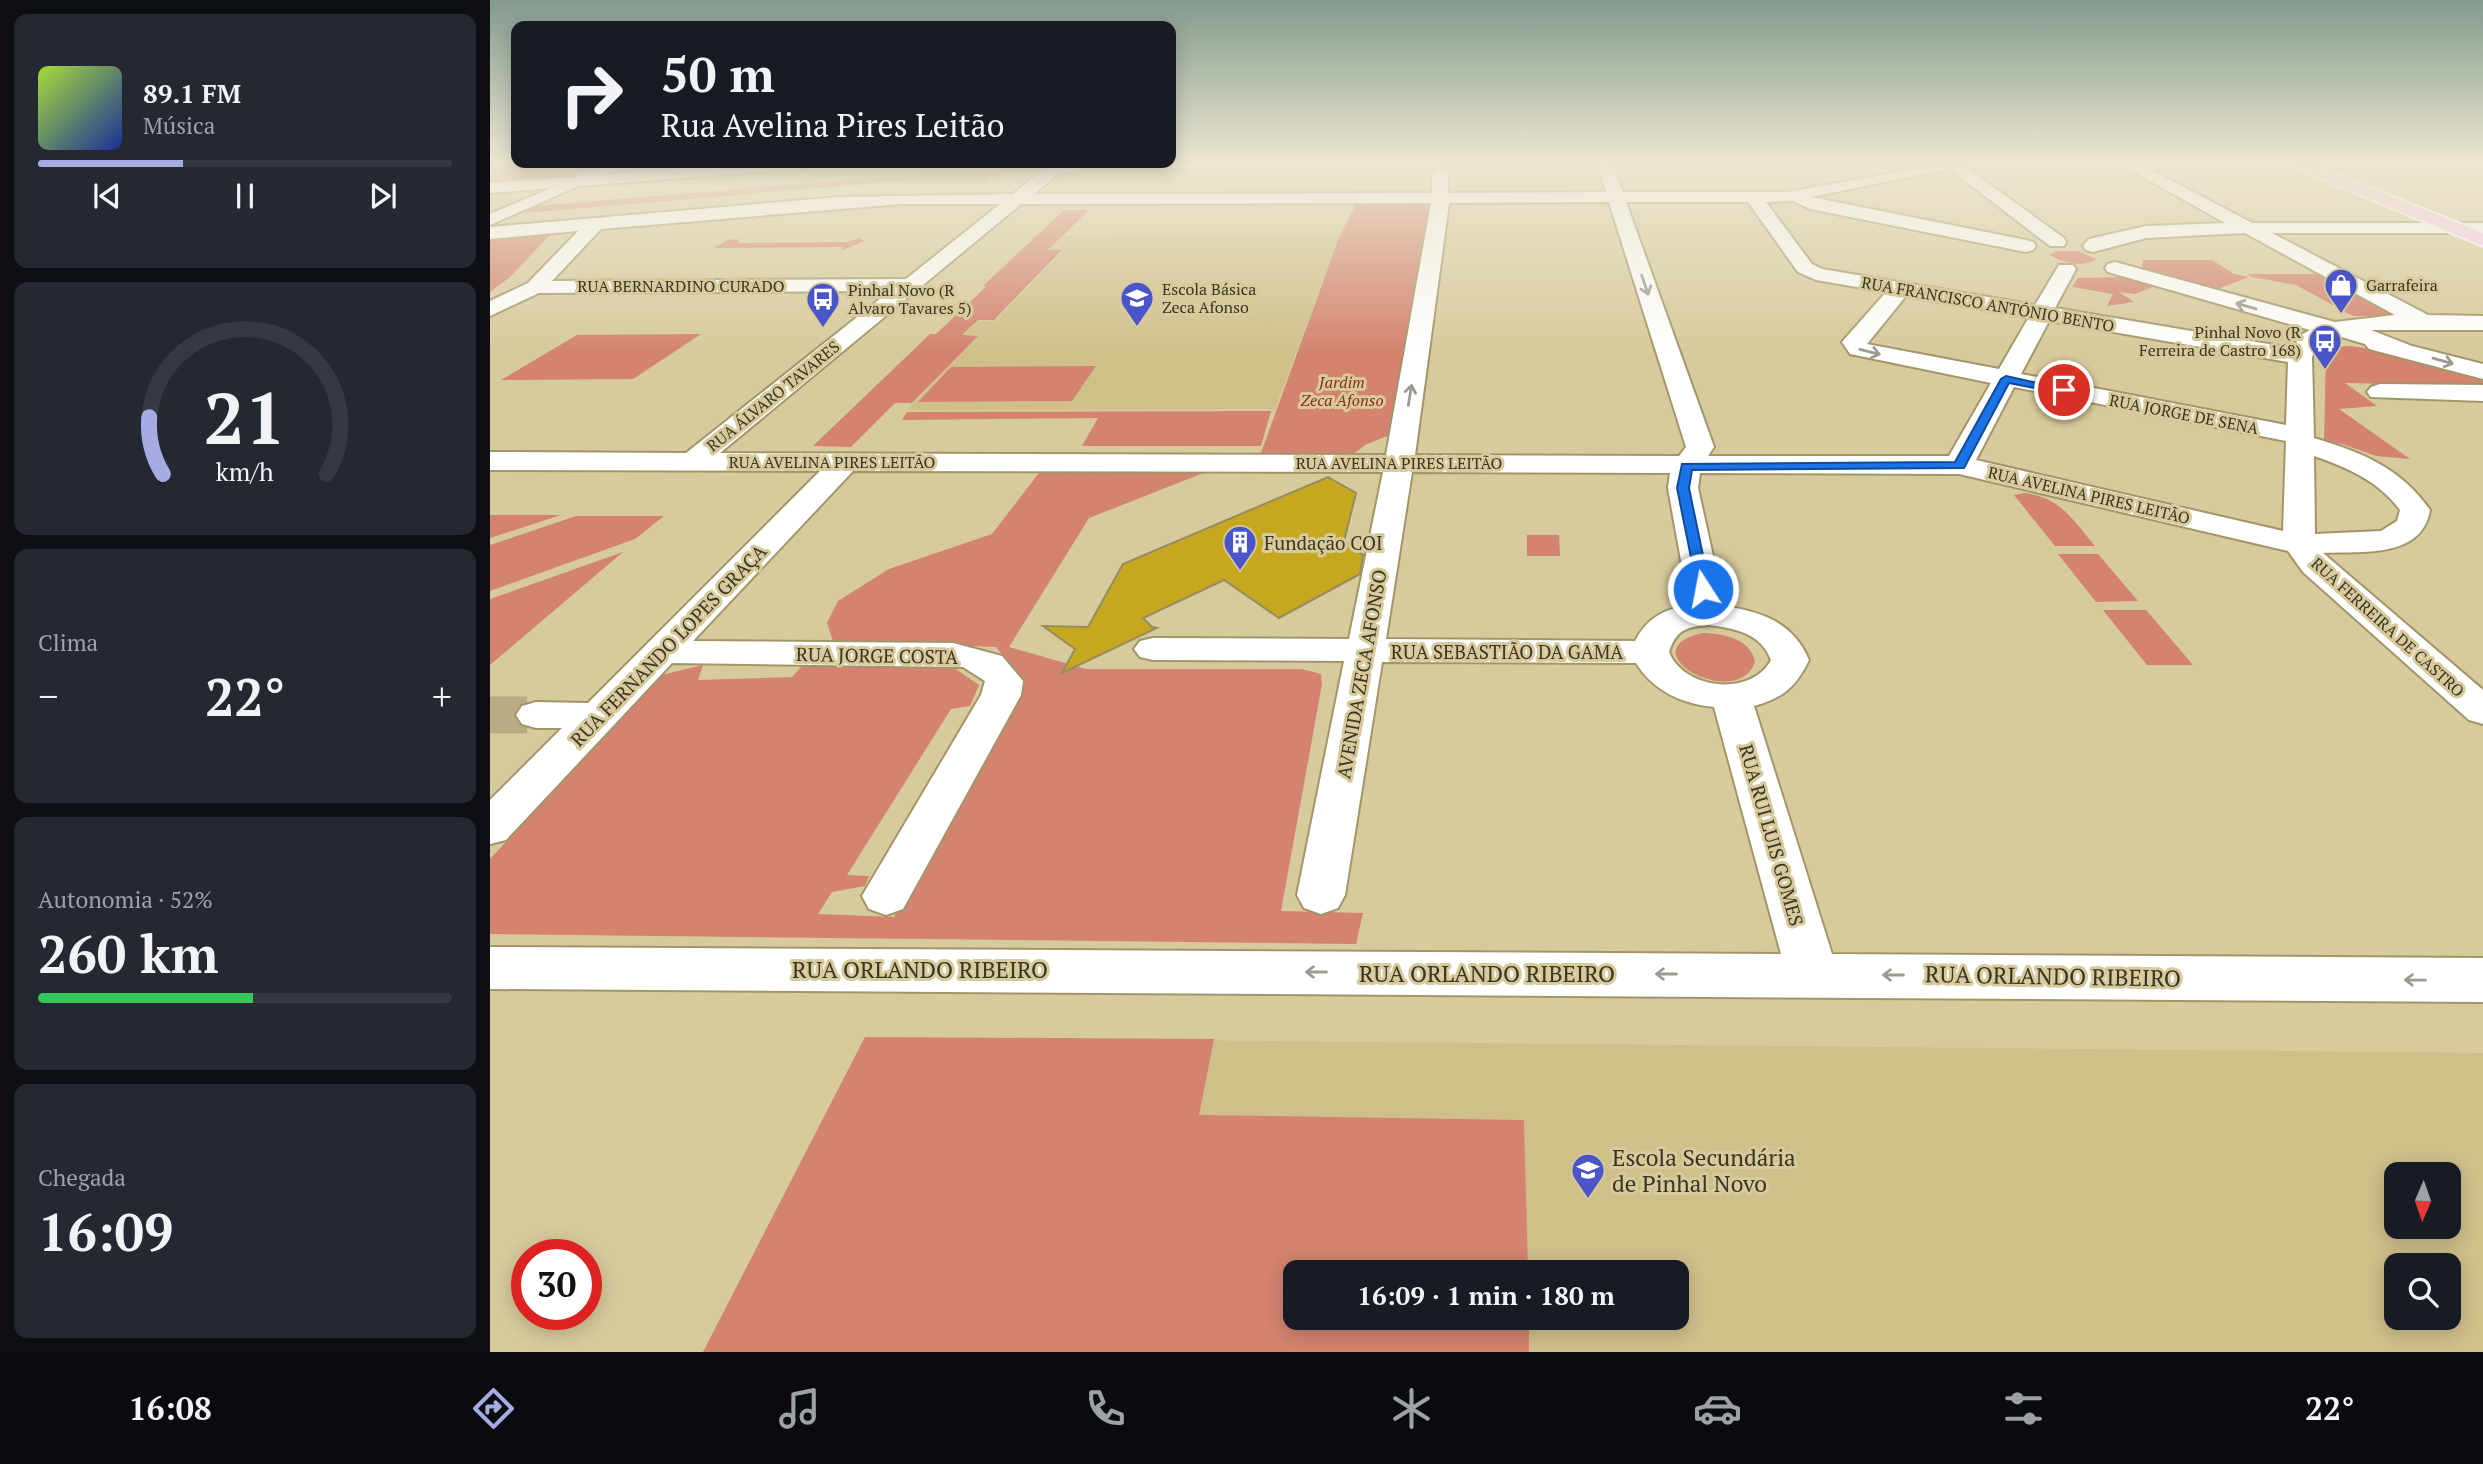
<!DOCTYPE html>
<html lang="pt">
<meta charset="utf-8">
<style>
:root{--surface:#171b24;--page:#242831;--text:#f1f3f6;--muted:#9ea1a6;--line:#363941;--accent:#a6ace2}
body{margin:0;font-family:"PT Serif",serif;background:var(--page);color:var(--text);height:100vh;display:flex;flex-direction:column;font-size:26px;white-space:nowrap}
*{box-sizing:border-box;margin:0}
p{font-size:23px;color:var(--muted)}
.icon{flex:none;width:38px;height:38px;fill:none;stroke:currentColor;stroke-width:2;stroke-linecap:round;stroke-linejoin:round}
.map{position:relative;flex:1;overflow:hidden}
.drawer{display:flex;flex-direction:column;gap:14px;padding:14px;background:#0d0f14;width:490px}
.drawer>*{flex:none}
.guide{position:absolute;left:21px;top:21px;width:665px;height:147px;border-radius:14px;box-shadow:0 4px 18px #0003;background:#171b24;color:var(--text);overflow:hidden}
.needle{width:46px;rotate:182deg}
.buttons{position:absolute;left:1894px;top:1162px;display:grid;gap:14px}
.buttons a{display:grid;place-items:center;width:77px;height:77px;border-radius:14px;background:var(--surface);box-shadow:0 4px 18px #0003;font-size:35px}
.speed{position:absolute;left:21px;top:1239px;display:flex;gap:14px;font-size:35px;font-weight:700;text-align:center}
.speed>*{display:grid;place-content:center;width:91px;height:91px;border-radius:50%;background:var(--surface);box-shadow:0 4px 18px #0003;line-height:1}
.speed .limit{border:10px solid #d22;background:#fff;color:#111}
.pin{position:absolute;display:grid;place-items:center;width:60px;height:60px;color:#fff;margin:-30px;border:4px solid #fff;border-radius:50%;box-shadow:0 2px 7px #0007}
.me{position:absolute;width:77px;margin:-38px;rotate:349deg;stroke-linejoin:round;filter:drop-shadow(0 0 5px #0008)}
.turn{display:flex;align-items:center;gap:24px;height:147px;padding:0 35px;font-size:32px}
.turn .icon{width:91px;height:91px;stroke-width:2.5}
.turn b{display:block;font-size:49px;line-height:60px}
.big{font-size:52px;font-weight:800;line-height:1.1}
.drawer .widget{flex:1;display:flex;flex-direction:column;justify-content:center;gap:10px;min-width:0;padding:0 24px;border-radius:14px;background:var(--page)}
.drawer .dial{align-items:center;gap:0}
.dial svg{height:182px;overflow:visible;fill:none;stroke:var(--line);stroke-width:7;stroke-linecap:round;text-anchor:middle}
.dial text{fill:var(--text);stroke:none}
.song{display:flex;align-items:center;gap:21px}
.cover{width:84px;height:84px;border-radius:10px;background:linear-gradient(135deg,hsl(80 70% 55%),hsl(230 70% 35%))}
.played{height:7px;border-radius:4px;background:linear-gradient(90deg,var(--accent) 35%,var(--line) 35%)}
.keys{display:flex;justify-content:space-around;direction:ltr}
.heat{display:flex;justify-content:space-between;align-items:center;font-size:38px;direction:ltr}
.charge{height:10px;border-radius:5px;background:linear-gradient(90deg,#34c759 52%,var(--line) 0)}
.trip{position:absolute;left:793px;top:1260px;width:406px;height:70px;border-radius:14px;background:var(--surface);box-shadow:0 4px 18px #0003;font-weight:800;line-height:70px;text-align:center}
.tabs{display:flex;height:112px;justify-content:space-around;align-items:center;background:#090b0e;color:var(--muted)}
.tabs .icon{width:49px;height:49px}
.tabs .on{color:var(--accent)}
.tabs b{font-size:32px;color:var(--text)}
main{display:flex;flex:1;min-height:0}
.map>svg:first-child{display:block}
</style>
<main>
<section class="drawer">
<div class="widget">
<div class="song"><i class="cover"></i><div><b>89.1 FM</b><p>Música</p></div></div>
<div class="played"></div>
<div class="keys"><svg class="icon" aria-label="previous" viewBox="0 0 24 24"><path d="M18 5L8 12l10 7zM5 5v14"/></svg><svg class="icon" aria-label="pause" viewBox="0 0 24 24"><path d="M8 5v14M16 5v14"/></svg><svg class="icon" aria-label="next" viewBox="0 0 24 24"><path d="M6 5l10 7-10 7zM19 5v14"/></svg></div>
</div>
<div class="widget dial"><svg viewBox="0 0 100 80">
<path d="M14 69A42 42 0 1 1 86 69"/>
<path d="M14 69A42 42 0 0 1 8 44" stroke="#a6ace2"/>
<text x="50" y="56" font-size="32" font-weight="700">21</text>
<text x="50" y="72" font-size="11">km/h</text>
</svg></div>
<div class="widget"><p>Clima</p>
<div class="heat"><a>−</a><b class="big">22°</b><a>+</a></div>
</div>
<div class="widget"><p>Autonomia · 52%</p><b class="big">260 km</b><div class="charge"></div></div>
<div class="widget"><p>Chegada</p><b class="big">16:09</b></div>
</section>
<div class="map">
<svg width="1993" height="1352" viewBox="0 0 1993 1352">
<rect width="100%" height="100%" fill="#d7ca9c"/>
<g fill="#cfc08a" fill-rule="evenodd">
<polygon points="850,235 785,409 417,410 488,336 472,336 488,321 505,321 573,251 559,250 573,236"/>
<path d="M375,1037L1993,1053V1352H213ZM1906,1174H1958V1227H1906ZM1906,1265H1958V1318H1906ZM805,1272H1186V1318H805Z"/>
</g>
<g fill="#d3836f">
<polygon points="0,164 111,166 72,178 0,184"/>
<polygon points="558,164 543,172 510,173 495,182 400,182 35,213 43,206"/>
<polygon points="867,202 942,203 902,434 875,445 863,454 771,453 850,235"/>
<polygon points="574,210 599,210 558,250 572,250 504,320 488,320 472,335 488,336 422,403 405,403 361,447 323,446 440,334 446,334 496,287 493,286"/>
<polygon points="64,231 20,277 0,292 0,238"/>
<polygon points="370,238 374,241 351,251 352,247 224,248 237,240 247,239 250,243 357,242"/>
<path d="M1566,251H1588L1606,259C1594,268 1572,263 1560,255Z"/>
<polygon points="1653,260 1722,260 1744,274 1759,277 1722,291 1652,270"/>
<polygon points="1757,274 1828,274 1905,316 1863,316 1806,285 1762,277"/>
<polygon points="1636,277 1666,286 1645,294 1629,292 1644,302 1617,306 1623,294 1582,287 1588,278"/>
<polygon points="211,334 143,379 11,380 87,335"/>
<polygon points="1859,346 1876,348 1993,381 1993,386 1855,383 1887,406 1849,409 1920,459 1886,456 1852,444 1834,442 1836,348"/>
<polygon points="606,366 582,401 428,402 461,367"/>
<polygon points="781,411 771,446 592,446 608,418 412,420 417,412"/>
<polygon points="716,472 599,518 519,647 596,669 812,669 831,674 832,684 791,911 873,913 866,944 0,934 0,859 172,675 213,665 208,680 302,677 312,666 439,663 466,669 489,685 480,706 461,709 357,875 379,876 375,886 342,892 328,914 404,917 526,689 522,667 506,647 343,641 337,623 348,601 399,569 502,534 549,473"/>
<path d="M1535,493C1571,498 1583,520 1605,546H1565L1524,495Z"/>
<polygon points="0,515 71,515 0,538"/>
<polygon points="86,516 174,516 145,539 0,591 0,545"/>
<polygon points="1037,535 1069,535 1070,556 1037,556"/>
<polygon points="133,552 0,665 0,599"/>
<polygon points="1568,554 1608,554 1648,601 1606,602"/>
<polygon points="1613,610 1656,610 1703,665 1657,665"/>
<path d="M1213,633C1234,634 1260,638 1265,662C1247,713 1135,650 1213,633Z"/>
<polygon points="375,1037 724,1039 709,1115 1034,1120 1038,1272 805,1272 805,1318 1039,1318 1039,1352 213,1352"/>
</g>
<polygon fill="#c6a720" stroke="#978b5f" stroke-width="2" points="838,477 866,493 854,541 873,555 870,574 789,618 734,580 653,618 662,627 667,628 572,673 585,649 553,626 598,627 633,564"/>
<g fill="none" stroke-linecap="round" stroke-linejoin="round">
<polyline stroke="#b8ac84" stroke-width="37" stroke-dasharray="37 18" stroke-linecap="butt" points="0,715 46,715"/>
<defs>
<g id="minor">
<polygon points="118,164 138,164 0,225 0,214"/>
<path d="M568,164H955L947,169H591L569,173L544,194L942,193V173L950,168L958,173V193L1116,192L1108,164H1122L1133,192H1297L1454,164L1457,167L1454,170L1321,197L1536,240L1543,242L1546,246L1543,250L1536,252L1320,209L1303,201L1276,202L1322,264L1332,269L1545,305L1569,265H1583L1586,269L1565,308L1802,348L1811,335L1820,330L1618,272L1615,268L1618,264L1625,262L1845,322L1905,315L1755,233L1656,238L1603,252L1596,250L1593,246L1599,239L1656,226L1735,223L1639,169L1477,168L1574,238L1576,242L1574,246H1560L1461,170L1469,165L1476,168L1475,164H1993V169H1660L1762,223H1993V233H1782L1938,315L1993,316V330H1881L1922,346L1993,364V379L1879,349L1875,344L1845,335L1827,345L1822,357L1824,438C1871,452 1911,468 1940,510C1932,559 1871,551 1833,553L1993,690V724L1979,720L1813,572L1798,551L1469,474L1210,473L1208,488L1234,606C1272,612 1303,622 1319,660C1306,687 1293,698 1264,706L1342,954L1993,958V1002L0,989V947L1291,954L1224,707C1193,704 1163,691 1146,663L892,662L855,895L848,908L831,914L814,908L807,895L854,661L663,660L650,657L644,649L650,641L663,638L859,639L893,472L363,471L203,641L463,643L512,656L533,681L531,695L413,909L396,915L379,909L372,896L491,695L495,681L473,667L182,663L16,840L0,844V800L72,728H46L32,724L26,715L32,706L46,702L98,703L330,471L0,470V452L196,453L400,291L49,293L0,316V301L38,283L88,231L0,239V227L349,197L523,194L558,166ZM1119,202L1196,447L1189,456L925,455L959,203ZM1136,202H1258L1308,272L1326,280L1396,292L1352,342L1360,354L1501,383L1459,456H1218L1224,447ZM941,203L896,455L230,453L531,204ZM411,204H510L416,279L62,281L111,229ZM1416,296L1539,317L1509,369L1377,344ZM1559,321L1798,362L1796,425L1531,374ZM1524,387L1796,441L1793,531L1486,460ZM1824,456C1856,467 1889,481 1910,510L1907,521L1891,531L1825,534ZM922,472L1180,473L1178,488L1199,605C1173,610 1158,617 1145,641L896,639ZM1218,625C1244,628 1271,633 1281,660C1262,697 1194,690 1179,652C1186,630 1196,627 1218,625Z"/>
<polygon points="1890,384 1993,385 1993,401 1881,397 1877,392 1881,387"/>
</g>
<polygon id="tertiary" points="255,164 318,164 310,169 0,193 0,183"/>
<polygon id="primary" points="1801,164 1821,164 1993,233 1993,246 1804,167"/>
</defs>
<use href="#minor" stroke="#a29669" stroke-width="4"/>
<use href="#tertiary" stroke="#a29669" stroke-width="4"/>
<use href="#primary" stroke="#fff" stroke-width="4"/>
<use href="#minor" fill="#fff" fill-rule="evenodd"/>
<use href="#tertiary" fill="#fff" fill-rule="evenodd"/>
<use href="#primary" fill="#fecbf4" fill-rule="evenodd"/>
</g>
<defs><path id="oneway-shaft" d="M-6 0H5M1.5-3L5.5 0L1.5 3" fill="none" stroke-width="1.6" stroke-linecap="round" stroke-linejoin="round" transform="scale(1.75)"/></defs>
<g stroke="#9d9a91">
<use href="#oneway-shaft" transform="translate(1155 285) rotate(71)"/>
<use href="#oneway-shaft" transform="translate(1756 306) rotate(-164)"/>
<use href="#oneway-shaft" transform="translate(1380 352) rotate(14)"/>
<use href="#oneway-shaft" transform="translate(1953 361) rotate(16)"/>
<use href="#oneway-shaft" transform="translate(920 395) rotate(-81)"/>
<use href="#oneway-shaft" transform="translate(826 972) rotate(-180)"/>
<use href="#oneway-shaft" transform="translate(1176 974) rotate(-180)"/>
<use href="#oneway-shaft" transform="translate(1403 975) rotate(-180)"/>
<use href="#oneway-shaft" transform="translate(1925 980) rotate(-179)"/>
</g>
<linearGradient id="sky" x2="0" y2="1"><stop stop-color="#839a8e"/><stop offset="0.46" stop-color="#ede7d2"/><stop offset="1" stop-color="#ede7d2" stop-opacity="0"/></linearGradient>
<rect width="1993" height="353" fill="url(#sky)"/>
<polygon fill="#1a73e8" stroke="#114b97" stroke-width="2" points="1516,376 1579,390 1574,394 1519,383 1474,468 1202,470 1199,488 1220,589 1218,592 1208,592 1187,488 1192,464 1465,462 1511,379"/>
<defs>
<symbol id="shop-pin" viewBox="-11 -11 22 30"><path d="M0 17L-7.5 6A9.5 9.5 0 1 1 7.5 6Z" fill="#4b55ca" stroke="#d7ca9c"/><path d="M-5-2.5h2.3a2.7 3.5 0 0 1 5.4 0H5L5.5 6h-11ZM-1.5-2.5h3a1.5 2.3 0 0 0-3 0Z" fill="#fff"/></symbol>
<symbol id="school-pin" viewBox="-11 -11 22 30"><path d="M0 17L-7.5 6A9.5 9.5 0 1 1 7.5 6Z" fill="#4b55ca" stroke="#d7ca9c"/><path d="M0-5L7-2L0 1L-7-2ZM-4 1L0 2.5L4 1V4Q0 6-4 4Z" fill="#fff"/></symbol>
<symbol id="bus-pin" viewBox="-11 -11 22 30"><path d="M0 17L-7.5 6A9.5 9.5 0 1 1 7.5 6Z" fill="#4b55ca" stroke="#d7ca9c"/><path d="M-5-6H5V4H4V6H2V4H-2V6H-4V4H-5ZM-3.5-4V0h7V-4ZM-3.5 1.2v1.5H-2V1.2ZM2 1.2v1.5H3.5V1.2Z" fill="#fff"/></symbol>
<symbol id="building-pin" viewBox="-11 -11 22 30"><path d="M0 17L-7.5 6A9.5 9.5 0 1 1 7.5 6Z" fill="#4b55ca" stroke="#d7ca9c"/><path d="M-4-6H4V6H1V3H-1V6H-4ZM-2.5-4.3h1.7v1.8h-1.7ZM.8-4.3h1.7v1.8H.8ZM-2.5-1h1.7V.8h-1.7ZM.8-1h1.7V.8H.8Z" fill="#fff"/></symbol>
</defs>
<g fill-rule="evenodd">
<use href="#shop-pin" x="1832" y="266" width="38" height="52"/>
<use href="#school-pin" x="628" y="279" width="38" height="52"/>
<use href="#bus-pin" x="314" y="280" width="38" height="52"/>
<use href="#bus-pin" x="1816" y="322" width="38" height="52"/>
<use href="#building-pin" x="731" y="523" width="38" height="52"/>
<use href="#school-pin" x="1079" y="1151" width="38" height="52"/>
</g>
<g text-anchor="middle" dominant-baseline="central" stroke-width="6" stroke-linejoin="round" paint-order="stroke">
<g font-size="16" fill="#3b3523" stroke="#d7ca9c" text-anchor="start">
<text x="1876" y="285">Garrafeira</text>
<text x="672" y="289">Escola Básica<tspan x="672" dy="18">Zeca Afonso</tspan></text>
<text x="358" y="290">Pinhal Novo (R<tspan x="358" dy="18">Alvaro Tavares 5)</tspan></text>
<text x="1811" y="332" text-anchor="end">Pinhal Novo (R<tspan x="1811" dy="18">Ferreira de Castro 168)</tspan></text>
</g>
<g font-size="16" fill="#3b3523" stroke="#d7ca9c">
<text x="191" y="286">RUA BERNARDINO CURADO</text>
<text transform="translate(1498 304) rotate(10)">RUA FRANCISCO ANTÓNIO BENTO</text>
<text transform="translate(283 396) rotate(-39)">RUA ÁLVARO TAVARES</text>
<text transform="translate(1694 414) rotate(11)">RUA JORGE DE SENA</text>
<text x="342" y="462">RUA AVELINA PIRES LEITÃO</text>
<text x="909" y="463">RUA AVELINA PIRES LEITÃO</text>
<text transform="translate(1599 495) rotate(13)">RUA AVELINA PIRES LEITÃO</text>
<text transform="translate(1898 627) rotate(42)">RUA FERREIRA DE CASTRO</text>
</g>
<g font-size="16" font-style="italic" fill="#8f2c15" stroke="#d7ca9c">
<text x="852" y="382">Jardim<tspan x="852" dy="18">Zeca Afonso</tspan></text>
</g>
<g font-size="19" fill="#3b3523" stroke="#d7ca9c" text-anchor="start">
<text x="774" y="542">Fundação COI</text>
</g>
<g font-size="19" fill="#3b3523" stroke="#d7ca9c">
<text transform="translate(178 645) rotate(-46)">RUA FERNANDO LOPES GRAÇA</text>
<text x="1017" y="651">RUA SEBASTIÃO DA GAMA</text>
<text transform="translate(387 655) rotate(1)">RUA JORGE COSTA</text>
<text transform="translate(871 674) rotate(-80)">AVENIDA ZECA AFONSO</text>
<text transform="translate(1282 835) rotate(74)">RUA RUI LUIS GOMES</text>
</g>
<g font-size="23" fill="#3b3523" stroke="#d7ca9c">
<text x="430" y="969">RUA ORLANDO RIBEIRO</text>
<text x="997" y="973">RUA ORLANDO RIBEIRO</text>
<text transform="translate(1563 976) rotate(1)">RUA ORLANDO RIBEIRO</text>
</g>
<g font-size="23" fill="#3b3523" stroke="#d7ca9c" text-anchor="start">
<text x="1122" y="1157">Escola Secundária<tspan x="1122" dy="26">de Pinhal Novo</tspan></text>
</g>
</g>
</svg>
<div class="buttons">
<a><svg class="needle" viewBox="-14 -14 28 28"><path d="M0-13l5 13h-10z" fill="#e53935"/><path d="M0 13l5-13h-10z" fill="#9ea1a6"/></svg></a>
<a><svg class="icon" aria-label="search" viewBox="0 0 24 24"><circle cx="10" cy="10" r="6"/><path d="M15 15l6 6"/></svg></a>
</div>
<div class="speed"><div class="limit">30</div></div>
<div class="pin" style="left:1574px;top:390px;background:#d93025"><svg class="icon" aria-label="arrive" viewBox="0 0 24 24"><path d="M6 21V4h12l-3 4 3 4H6"/></svg></div>
<svg class="me" style="left:1213px;top:589px" viewBox="-20 -20 40 40"><circle r="17" fill="#1a73e8" stroke="#fff" stroke-width="3"/><path d="M0-11L8 9 0 5-8 9z" fill="#fff"/></svg>
<div class="trip">16:09 · 1 min · 180 m</div>
<div class="guide">
<div class="turn"><svg class="icon" aria-label="right" viewBox="0 0 24 24"><path d="M7 20v-9h11M14 6l5 5-5 5"/></svg><div><b>50 m</b>Rua Avelina Pires Leitão</div></div>
</div>
</div>
</main>
<nav class="tabs">
<b>16:08</b>
<svg class="icon on" aria-label="directions" viewBox="0 0 24 24"><path d="M12 3l9 9-9 9-9-9zM9 14v-3h6M13 9l2 2-2 2"/></svg>
<svg class="icon" aria-label="music" viewBox="0 0 24 24"><path d="M9 18V5l10-2v13"/><circle cx="6" cy="18" r="3"/><circle cx="16" cy="16" r="3"/></svg>
<svg class="icon" aria-label="phone" viewBox="0 0 24 24"><path d="M5 4h4l2 5-3 2q2 4 5 5l2-3 5 2v4C11 20 4 13 5 4z"/></svg>
<svg class="icon" aria-label="climate" viewBox="0 0 24 24"><path d="M12 3v18M4 7l16 10M4 17L20 7"/></svg>
<svg class="icon" aria-label="car" viewBox="0 0 24 24"><path d="M5 17H2v-5l4-1 3-4h7l3 4 3 1v5h-3M9 17h6M6 11h13"/><circle cx="7" cy="17" r="2"/><circle cx="17" cy="17" r="2"/></svg>
<svg class="icon" aria-label="filters" viewBox="0 0 24 24"><path d="M4 7h16M4 17h16"/><circle cx="9" cy="7" r="2"/><circle cx="15" cy="17" r="2"/></svg>
<b>22°</b>
</nav>
